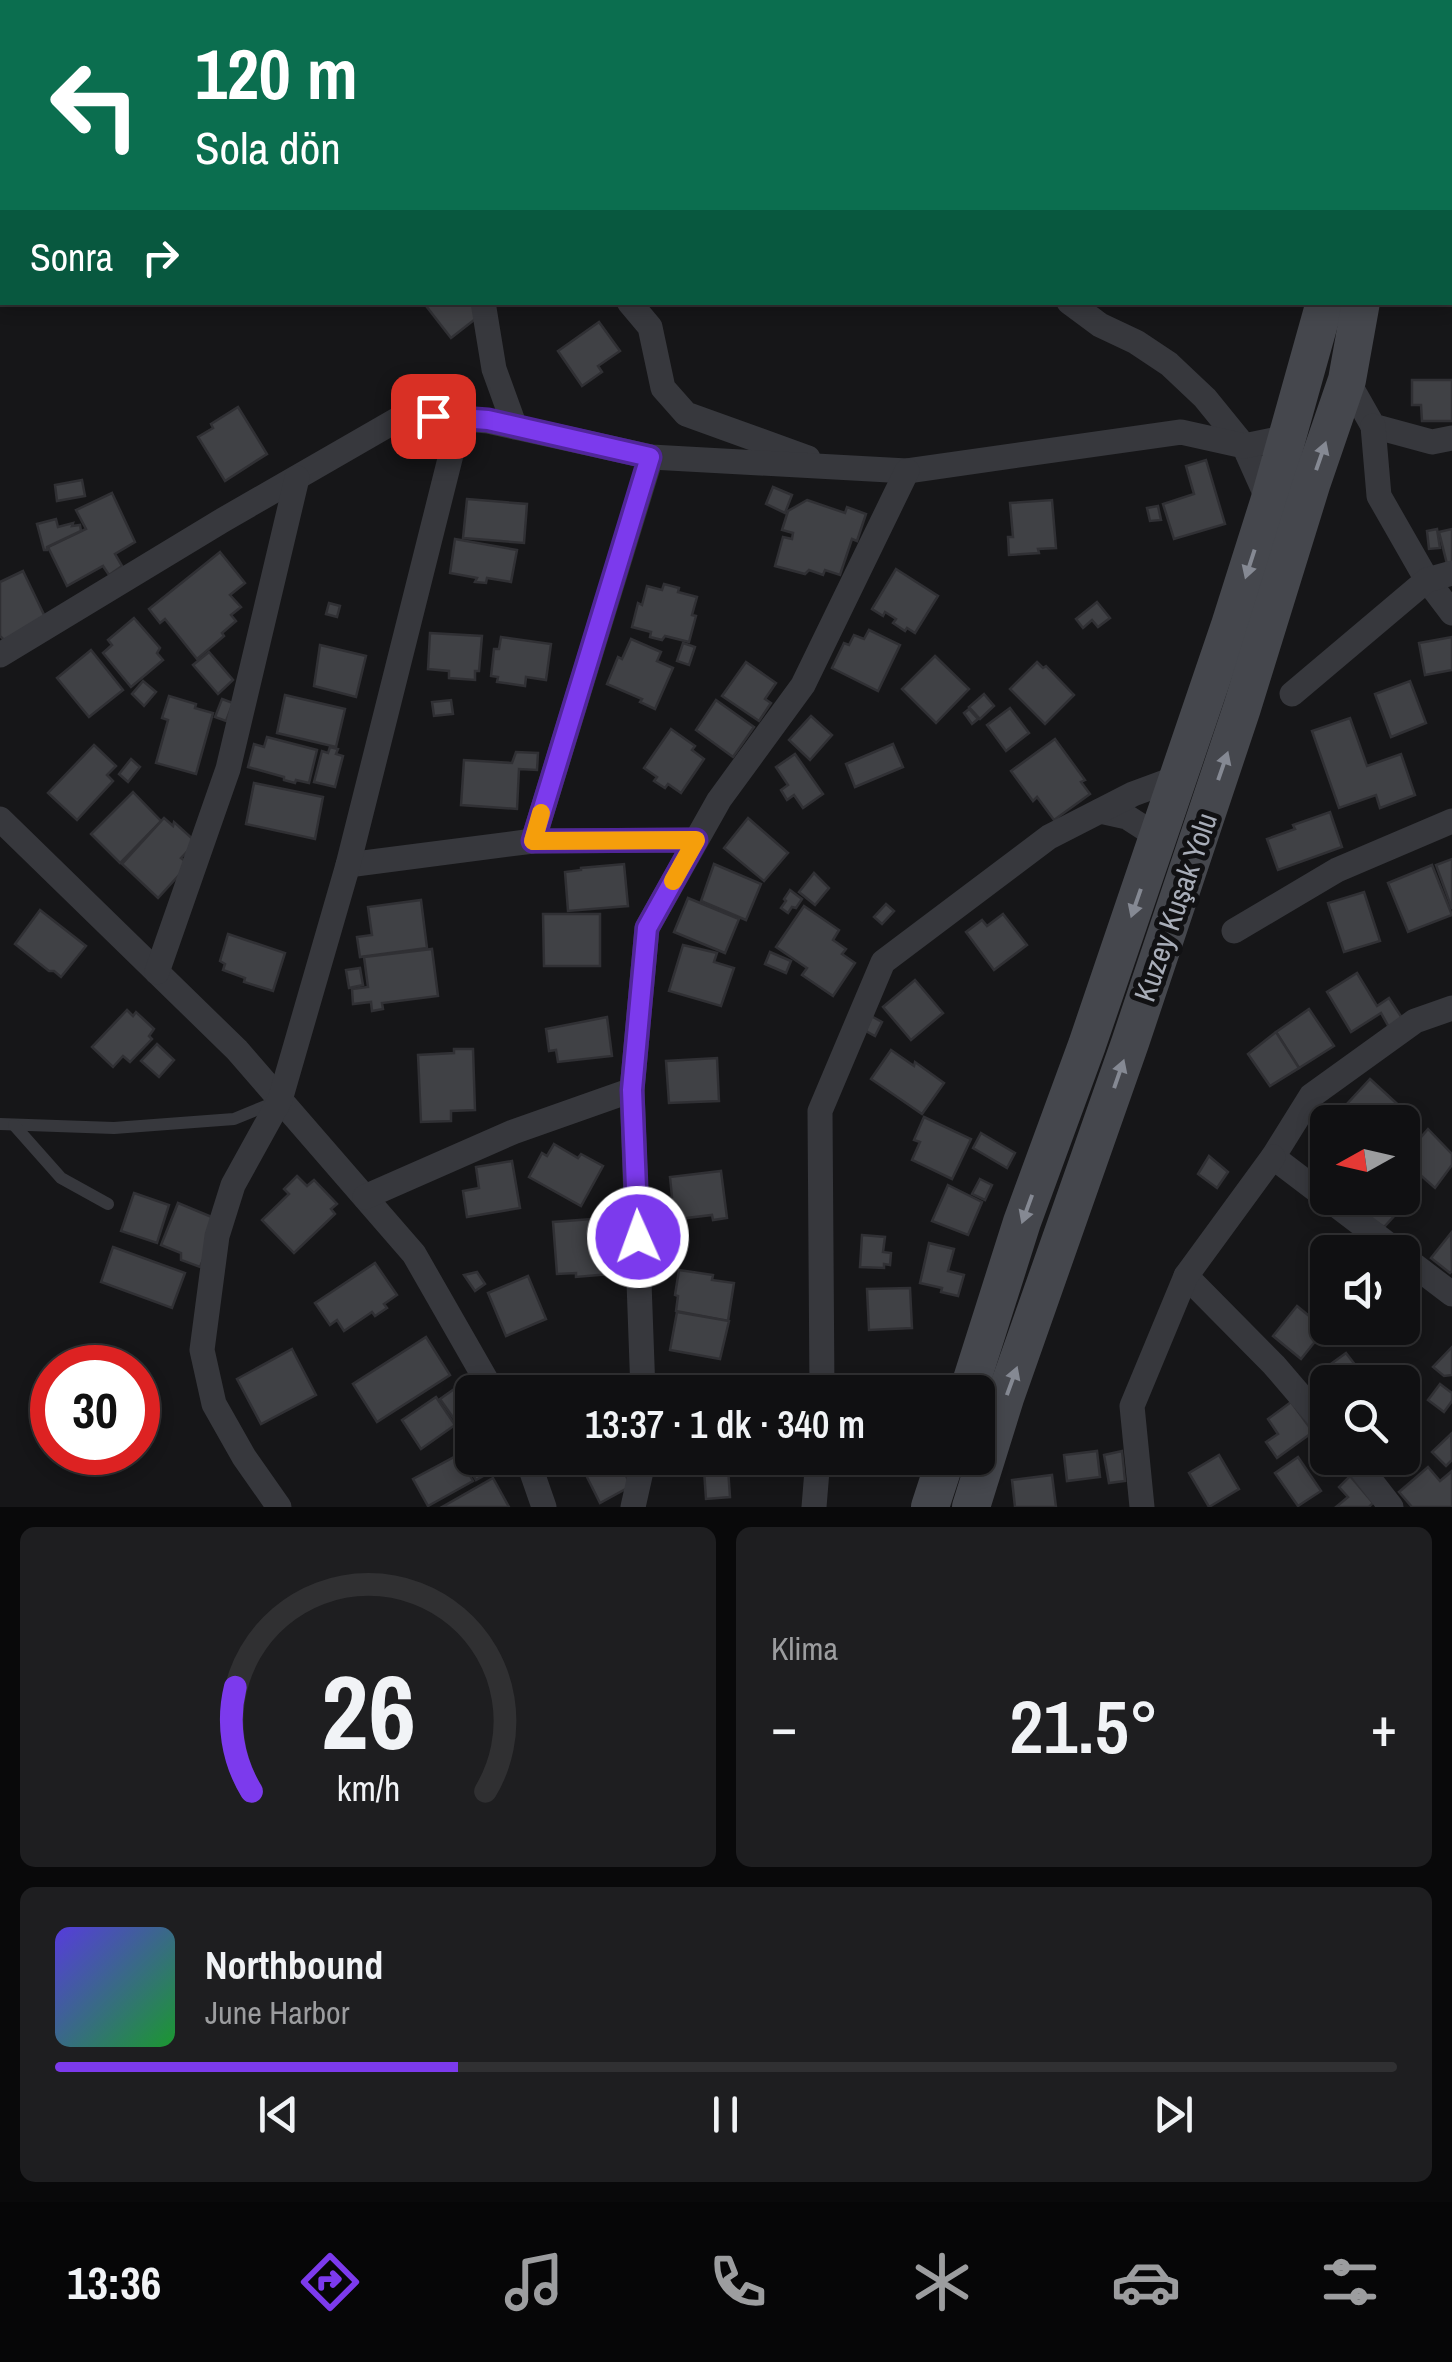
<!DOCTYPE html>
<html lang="tr">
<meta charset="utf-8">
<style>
:root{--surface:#101012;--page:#1e1e20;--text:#f1f3f6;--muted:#9c9d9f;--line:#303032;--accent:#7c3aed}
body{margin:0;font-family:"Archivo Narrow",sans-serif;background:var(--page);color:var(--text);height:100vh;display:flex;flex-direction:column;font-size:38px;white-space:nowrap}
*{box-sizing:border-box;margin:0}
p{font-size:32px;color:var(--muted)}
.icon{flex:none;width:55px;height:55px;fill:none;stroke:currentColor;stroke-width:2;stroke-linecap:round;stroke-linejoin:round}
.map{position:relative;height:1507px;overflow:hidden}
.sheet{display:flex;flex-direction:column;gap:20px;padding:20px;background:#09090a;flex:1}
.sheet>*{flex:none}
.hud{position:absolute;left:0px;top:0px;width:1452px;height:305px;box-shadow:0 5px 15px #0003,0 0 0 2px var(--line);background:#0b6e4f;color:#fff;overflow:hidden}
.needle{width:65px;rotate:262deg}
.fabs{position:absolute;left:1310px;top:1105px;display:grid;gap:20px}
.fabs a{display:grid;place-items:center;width:110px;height:110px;border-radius:15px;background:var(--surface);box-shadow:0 5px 15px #0003,0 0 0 2px var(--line);font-size:50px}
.speed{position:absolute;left:30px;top:1345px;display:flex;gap:20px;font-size:50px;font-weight:700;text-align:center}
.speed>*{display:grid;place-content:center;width:130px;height:130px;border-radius:50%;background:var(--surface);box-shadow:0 5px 15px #0003,0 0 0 2px var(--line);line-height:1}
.speed .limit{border:15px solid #d22;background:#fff;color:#111}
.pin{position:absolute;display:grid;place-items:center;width:85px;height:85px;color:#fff;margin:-42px;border-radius:20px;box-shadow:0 5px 15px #0006}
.me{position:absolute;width:110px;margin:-55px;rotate:358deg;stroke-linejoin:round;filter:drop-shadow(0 0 8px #0008)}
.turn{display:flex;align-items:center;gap:35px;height:210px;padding:0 30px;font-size:45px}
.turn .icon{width:130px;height:130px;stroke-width:2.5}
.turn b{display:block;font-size:70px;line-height:85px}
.then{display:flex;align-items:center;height:95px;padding:0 30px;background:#0003;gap:20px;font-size:38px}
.big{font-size:75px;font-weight:600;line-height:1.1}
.sheet .tile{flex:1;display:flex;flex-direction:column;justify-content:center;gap:15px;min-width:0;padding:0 35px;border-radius:15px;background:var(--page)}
.sheet .dial{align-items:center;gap:0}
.dial svg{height:260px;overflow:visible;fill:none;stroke:var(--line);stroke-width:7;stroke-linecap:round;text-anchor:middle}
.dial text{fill:var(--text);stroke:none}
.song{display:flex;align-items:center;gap:30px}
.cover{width:120px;height:120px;border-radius:15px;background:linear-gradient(135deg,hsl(250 70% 55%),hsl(130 70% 35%))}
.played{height:10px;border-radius:5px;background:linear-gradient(90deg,var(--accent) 30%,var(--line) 30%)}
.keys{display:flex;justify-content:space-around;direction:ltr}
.heat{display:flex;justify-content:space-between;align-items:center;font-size:55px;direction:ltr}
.sheet .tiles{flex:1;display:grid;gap:20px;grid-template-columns:1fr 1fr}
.tile:last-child{grid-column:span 2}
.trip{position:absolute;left:455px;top:1375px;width:540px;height:100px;border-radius:15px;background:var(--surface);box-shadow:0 5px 15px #0003,0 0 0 2px var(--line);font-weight:600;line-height:100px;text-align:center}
.menu{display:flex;height:160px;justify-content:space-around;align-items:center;background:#060607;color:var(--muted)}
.menu .icon{width:70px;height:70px}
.menu .active{color:var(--accent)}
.menu b{font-size:45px;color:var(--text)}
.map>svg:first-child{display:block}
</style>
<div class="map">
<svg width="1452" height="1507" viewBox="0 0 1452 1507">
<rect width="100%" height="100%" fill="#161618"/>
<g fill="#404145" stroke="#303034" stroke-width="2.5">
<polygon points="1021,0 1087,0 1082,2 1022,2"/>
<polygon points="0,48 2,49 2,119 0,119"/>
<polygon points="423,302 475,302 483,313 451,338"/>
<polygon points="599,322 620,351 598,366 602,372 582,386 558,351"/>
<polygon points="1412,380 1452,380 1452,421 1422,421 1421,405 1412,405"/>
<polygon points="238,407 267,454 225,481 198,437 213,428 211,424"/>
<polygon points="1206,460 1225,524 1174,539 1163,504 1194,494 1186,466"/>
<polygon points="82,480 85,496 57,501 55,485"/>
<polygon points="773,487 792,495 785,513 766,504"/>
<polygon points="112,493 135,542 115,554 122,566 109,575 103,566 67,586 48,547 86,529 76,510"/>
<polygon points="467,499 527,504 524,543 463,538"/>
<polygon points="807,500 845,513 847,507 866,514 857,541 852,539 840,575 825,570 823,575 809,570 805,574 775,566 783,537 792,539 793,533 782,530 788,511"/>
<polygon points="1052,500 1056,548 1038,549 1039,553 1009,555 1008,537 1013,537 1010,503"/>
<polygon points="1158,506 1161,520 1150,521 1147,508"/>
<polygon points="56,519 58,527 73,523 72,526 80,525 81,531 47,547 47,550 44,550 37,524"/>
<polygon points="1437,529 1440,548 1429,549 1427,531"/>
<polygon points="1452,529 1452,562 1447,564 1439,532"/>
<polygon points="455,539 517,550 511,582 487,578 486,583 475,582 477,578 450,573"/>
<polygon points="220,552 245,583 230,595 241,607 231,615 236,621 222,633 224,636 197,659 165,619 160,623 149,609"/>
<polygon points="896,569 938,596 915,633 907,628 905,631 893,623 896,619 885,612 883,616 872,609"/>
<polygon points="23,571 47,621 4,640 0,636 0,582"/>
<polygon points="664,584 679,588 678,592 697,597 692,615 696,616 689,642 665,636 662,640 650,637 651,632 632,627 638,603 642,605 647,586 662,590"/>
<polygon points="1097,602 1110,618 1098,627 1092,620 1083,628 1076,619"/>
<polygon points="329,603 340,606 337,617 326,614"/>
<polygon points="134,618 160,648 157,653 163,660 131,687 103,653 112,645 108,640"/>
<polygon points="869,630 900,645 878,691 832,668 844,643 849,645 854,635 864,639"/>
<polygon points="430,633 482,636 479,671 475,671 475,680 449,678 449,671 428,669"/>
<polygon points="501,637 551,644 546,680 526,677 525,686 497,682 498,677 491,676 494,649 499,649"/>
<polygon points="1452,637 1452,670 1425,675 1419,643"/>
<polygon points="631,639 661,652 657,661 673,668 655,709 640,702 642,699 607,684 618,657 622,659"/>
<polygon points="683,643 695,647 689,665 677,661"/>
<polygon points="320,645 366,656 356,697 314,686"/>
<polygon points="91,650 123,690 89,717 57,678"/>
<polygon points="209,652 233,680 218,694 193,665"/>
<polygon points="935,656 969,689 936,723 902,689"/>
<polygon points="746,662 776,683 765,699 771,703 759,721 722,696"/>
<polygon points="1037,662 1043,668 1046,666 1074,695 1045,724 1010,689"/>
<polygon points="143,681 156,692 144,706 132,694"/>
<polygon points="1410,681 1426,723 1391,737 1375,694"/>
<polygon points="984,694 994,706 980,719 969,707"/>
<polygon points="285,695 345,709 336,747 277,733"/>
<polygon points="169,696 196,704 195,708 213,713 196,774 156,763 168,720 162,718"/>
<polygon points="222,699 233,703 226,721 215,717"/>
<polygon points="451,700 453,714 434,716 432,702"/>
<polygon points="716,700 754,727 733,757 696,730"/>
<polygon points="1010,708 1029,733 1006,751 987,725"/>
<polygon points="969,709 978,719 972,724 964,713"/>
<polygon points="811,716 832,735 810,760 789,740"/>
<polygon points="1350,718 1367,766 1401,754 1415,795 1380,808 1376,795 1339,808 1312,731"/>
<polygon points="671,729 695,746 692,750 704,759 681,793 668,784 665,788 654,781 657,777 644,768"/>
<polygon points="267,737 317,750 309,783 296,780 295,783 284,780 284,777 248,767 254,744 264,747"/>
<polygon points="1055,739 1085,780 1081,782 1090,794 1054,820 1037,797 1033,801 1011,771"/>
<polygon points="893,744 903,767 855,787 846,764"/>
<polygon points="94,745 116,766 107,775 113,781 77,820 48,793"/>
<polygon points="330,747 338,749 336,754 343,756 335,787 314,782 322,751 328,753"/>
<polygon points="516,752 538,753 537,770 519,769 517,809 461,805 464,760 512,763"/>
<polygon points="795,754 823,794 803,808 794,795 787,800 781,790 788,785 776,767"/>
<polygon points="131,759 140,767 128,782 119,774"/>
<polygon points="254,783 323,797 315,839 246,824"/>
<polygon points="133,792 161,821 120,863 91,834"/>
<polygon points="1330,812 1342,847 1278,870 1267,839 1295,829 1293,825"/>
<polygon points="164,818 173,826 174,822 196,842 181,858 189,864 158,898 122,864"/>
<polygon points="748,818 788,853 764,881 724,848"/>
<polygon points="1452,859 1452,909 1436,865"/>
<polygon points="624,864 628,906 568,911 565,872 581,870 581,868"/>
<polygon points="714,864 761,884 746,920 701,901"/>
<polygon points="1432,865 1452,915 1408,932 1388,883"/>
<polygon points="814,873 829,888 815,905 799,892"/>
<polygon points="790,890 802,899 796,908 792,907 788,913 781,908 786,901 784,899"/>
<polygon points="1364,892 1380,941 1344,952 1328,903"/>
<polygon points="688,898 739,919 725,953 674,932"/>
<polygon points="421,900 427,948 360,957 357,937 372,935 368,907"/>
<polygon points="886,904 894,911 882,924 874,917"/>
<polygon points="804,906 839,930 833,940 846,949 842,954 855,963 833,996 802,975 807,968 776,947"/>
<polygon points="40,910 86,946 61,977 54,971 49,971 15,944"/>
<polygon points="543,914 600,914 600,966 544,966"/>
<polygon points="1003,914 1027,945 994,970 966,932 982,920 987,926"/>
<polygon points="228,934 285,953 273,991 244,982 245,978 223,970 225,964 220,961"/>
<polygon points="683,945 717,953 714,962 734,968 721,1006 669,991"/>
<polygon points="432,949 438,996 382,1003 383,1009 372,1011 371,1002 353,1004 352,989 368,987 364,957"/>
<polygon points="770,952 791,961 786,973 765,964"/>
<polygon points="360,968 363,985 349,988 346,970"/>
<polygon points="1357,973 1377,1006 1389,998 1404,1021 1390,1029 1381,1013 1351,1032 1327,992"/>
<polygon points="915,980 943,1013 911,1040 883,1007"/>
<polygon points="1309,1009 1334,1046 1299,1068 1276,1032"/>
<polygon points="127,1010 133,1016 136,1012 154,1029 149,1036 152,1039 130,1062 123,1056 113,1067 92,1047"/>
<polygon points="871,1016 882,1022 875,1036 864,1030"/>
<polygon points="607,1017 612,1056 558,1062 556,1050 549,1051 546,1029"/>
<polygon points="1276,1032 1299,1068 1270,1086 1248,1054"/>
<polygon points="157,1044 174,1060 159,1077 141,1061"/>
<polygon points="454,1049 473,1049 475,1110 451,1111 451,1121 421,1122 418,1055 454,1053"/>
<polygon points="891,1050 914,1066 915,1062 944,1083 922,1114 871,1079"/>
<polygon points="717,1058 719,1101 669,1103 666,1061"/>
<polygon points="1370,1079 1418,1123 1402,1146 1402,1122 1366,1122 1345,1106"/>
<polygon points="924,1117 971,1139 952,1179 912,1160 920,1142 914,1140"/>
<polygon points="1428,1129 1452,1154 1452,1165 1435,1188 1402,1159"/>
<polygon points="981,1133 1015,1153 1007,1168 973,1148"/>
<polygon points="554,1144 578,1158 581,1154 603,1166 581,1206 529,1177 542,1153 547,1156"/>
<polygon points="1209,1156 1228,1172 1217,1188 1198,1174"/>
<polygon points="512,1161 520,1208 467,1217 463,1191 479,1188 476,1167"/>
<polygon points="721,1171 727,1218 713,1220 712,1215 670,1220 668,1198 672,1197 670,1177"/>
<polygon points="1402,1174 1420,1188 1384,1227 1352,1206 1360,1198 1402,1198"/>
<polygon points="297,1176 307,1186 314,1180 337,1204 331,1209 335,1214 294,1253 262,1220 289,1194 284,1189"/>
<polygon points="980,1179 992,1185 985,1200 972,1194"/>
<polygon points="948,1185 982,1202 968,1235 932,1221"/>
<polygon points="134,1193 169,1205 157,1243 121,1231"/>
<polygon points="178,1203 219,1220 200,1267 181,1260 181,1253 161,1245"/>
<polygon points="605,1218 610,1274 576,1277 576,1273 557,1274 553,1222"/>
<polygon points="1451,1233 1452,1271 1450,1273 1431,1258"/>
<polygon points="862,1235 885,1237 883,1252 891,1253 890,1265 884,1264 884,1268 860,1267"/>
<polygon points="929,1243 954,1249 948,1271 964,1275 958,1296 941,1292 942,1288 920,1283"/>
<polygon points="113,1247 185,1273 172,1308 101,1282"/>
<polygon points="375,1263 397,1295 384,1304 387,1308 375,1316 372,1312 344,1331 337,1320 330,1325 315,1303"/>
<polygon points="679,1270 713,1275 712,1280 734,1283 728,1321 676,1311 678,1296 675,1295"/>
<polygon points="477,1272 485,1284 475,1291 464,1275"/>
<polygon points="528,1276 546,1319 506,1336 488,1293"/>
<polygon points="910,1288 912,1328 869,1330 867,1289"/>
<polygon points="1297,1306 1325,1329 1301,1359 1273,1336"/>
<polygon points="677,1312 729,1321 720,1359 670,1350"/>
<polygon points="426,1337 450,1375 377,1422 353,1384"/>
<polygon points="1452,1347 1452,1375 1444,1376 1433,1367"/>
<polygon points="292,1349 316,1395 261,1424 237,1379"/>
<polygon points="1346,1353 1366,1379 1362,1382 1328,1382 1328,1389 1317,1374"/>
<polygon points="809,1375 810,1392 760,1392 760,1382 782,1381 781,1377"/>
<polygon points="1440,1384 1452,1393 1452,1401 1444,1412 1428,1400"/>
<polygon points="457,1387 472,1409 472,1416 459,1426 440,1399"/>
<polygon points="436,1397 455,1425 421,1449 402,1420"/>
<polygon points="1291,1402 1313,1432 1277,1458 1266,1442 1278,1434 1268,1419"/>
<polygon points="468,1431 472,1439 472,1458 500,1458 504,1464 476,1480 459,1452 465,1448 458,1437"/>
<polygon points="1451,1434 1452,1460 1446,1466 1432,1452"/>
<polygon points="1097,1451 1100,1477 1067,1481 1064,1455"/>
<polygon points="1122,1451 1125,1481 1109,1483 1104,1455"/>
<polygon points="458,1455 473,1481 428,1506 413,1479"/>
<polygon points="1219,1455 1239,1489 1209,1507 1189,1473"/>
<polygon points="1298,1457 1321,1491 1298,1506 1275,1473"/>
<polygon points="574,1458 617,1458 631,1486 600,1503 583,1469 579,1473"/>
<polygon points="1374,1458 1402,1458 1404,1460 1390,1474"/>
<polygon points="1428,1467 1440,1481 1452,1471 1452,1507 1412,1507 1399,1492"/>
<polygon points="728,1468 730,1497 706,1499 704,1470"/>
<polygon points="1052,1475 1056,1507 1015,1507 1012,1480"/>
<polygon points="1350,1476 1373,1503 1369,1507 1336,1507 1348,1497 1339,1487"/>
<polygon points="493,1478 509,1507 442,1507"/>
</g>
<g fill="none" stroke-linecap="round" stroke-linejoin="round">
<g stroke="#37383d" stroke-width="12">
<polyline points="0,1124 114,1128 234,1119 273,1103"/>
<polyline points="14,1125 61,1178 108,1204"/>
</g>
<g stroke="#37383d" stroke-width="25">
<polyline points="403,0 403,2"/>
<polyline points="1121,0 1121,2"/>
<polyline points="51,2 52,0"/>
<polyline points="214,2 215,0"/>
<polyline points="864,2 865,0"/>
<polyline points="1450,165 1452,169"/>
<polyline points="0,166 2,159"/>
<polyline points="483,302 494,369 515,427"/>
<polyline points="629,302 650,327 663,388 686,414 808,458"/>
<polyline points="1069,302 1100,325 1136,342 1169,364 1205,398 1244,446 1269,502"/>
<polyline points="1347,380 1373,426 1432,442 1452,438"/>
<polyline points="1373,426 1379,496 1427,580 1452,613"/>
<polyline points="0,655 223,520 407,414 488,421 651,457 907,471 1181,432 1244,446 1288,437"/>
<polyline points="1292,694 1427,580 1452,573"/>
<polyline points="1100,811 1127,817 1158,837"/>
<polyline points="0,819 237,1050 414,1254 493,1392"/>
<polyline points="533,841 651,457"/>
<polyline points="348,865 533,841 696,840"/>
<polyline points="1234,931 1337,870 1452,821"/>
<polyline points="157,972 228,769 297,478"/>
<polyline points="365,1197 513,1132 632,1090"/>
<polyline points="1398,1252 1273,1157 1311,1096 1415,1021 1452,1008"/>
<polyline points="1402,1256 1452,1294"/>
<polyline points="1186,1276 1274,1365 1328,1428"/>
<polyline points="643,1392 632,1090 647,928 719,800 803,685 907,471"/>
<polyline points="822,1392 820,1111 883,962 1049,837 1133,794 1179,777"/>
<polyline points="527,1458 544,1507"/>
<polyline points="1353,1458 1391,1507"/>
<polyline points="279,1507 244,1457 214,1404 202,1350 217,1236 233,1185 280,1100 348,865 460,419"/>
<polyline points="633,1507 644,1458"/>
<polyline points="814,1507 818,1458"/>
<polyline points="1142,1507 1132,1406 1186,1276 1273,1157"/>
</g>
<g stroke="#45474d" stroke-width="38">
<polyline points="1373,2 1374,0"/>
<polyline points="1410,2 1411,0"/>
<polyline points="968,1392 1022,1222 1087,1045 1230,625 1269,502 1325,302"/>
<polyline points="930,1507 946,1458"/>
<polyline points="971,1507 1005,1398 1130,1043 1242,708 1312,482 1347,380 1361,302"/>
</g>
</g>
<defs><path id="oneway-solid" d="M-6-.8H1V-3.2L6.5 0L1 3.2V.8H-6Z" transform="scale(2.5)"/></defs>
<g fill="#858993">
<use href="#oneway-solid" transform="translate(1321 456) rotate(-71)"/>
<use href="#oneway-solid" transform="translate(1250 564) rotate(108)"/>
<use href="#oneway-solid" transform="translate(1223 766) rotate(-71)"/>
<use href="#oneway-solid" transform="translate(1136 903) rotate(109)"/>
<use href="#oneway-solid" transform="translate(1119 1074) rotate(-71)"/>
<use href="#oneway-solid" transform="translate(1027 1209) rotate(110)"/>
<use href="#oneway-solid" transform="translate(1012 1381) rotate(-70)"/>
</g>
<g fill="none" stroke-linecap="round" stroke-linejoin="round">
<defs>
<polyline id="route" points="433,416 488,420 650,457 533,841 696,840 647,928 632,1090 638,1237"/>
</defs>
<use href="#route" stroke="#51269a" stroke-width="25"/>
<use href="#route" stroke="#7c3aed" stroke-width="18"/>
<polyline stroke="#f59e0b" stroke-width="18" points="541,813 533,841 696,840 673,881"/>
</g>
<g text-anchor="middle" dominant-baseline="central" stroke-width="10" stroke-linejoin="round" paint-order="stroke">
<g font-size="30" fill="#a8adb8" stroke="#111113">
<text transform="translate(1175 907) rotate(-71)">Kuzey Kuşak Yolu</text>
</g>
</g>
</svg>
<div class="fabs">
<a><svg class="needle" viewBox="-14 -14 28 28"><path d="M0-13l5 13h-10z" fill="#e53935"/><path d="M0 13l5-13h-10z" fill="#9c9d9f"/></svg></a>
<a><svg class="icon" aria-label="sound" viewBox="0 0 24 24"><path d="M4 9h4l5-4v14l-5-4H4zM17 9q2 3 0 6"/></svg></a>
<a><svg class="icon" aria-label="search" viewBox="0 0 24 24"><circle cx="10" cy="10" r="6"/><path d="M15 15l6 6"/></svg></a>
</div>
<div class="speed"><div class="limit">30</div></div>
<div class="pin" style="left:433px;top:416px;background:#d93025"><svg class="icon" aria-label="arrive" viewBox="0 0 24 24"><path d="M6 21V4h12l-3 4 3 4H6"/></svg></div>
<svg class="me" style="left:638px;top:1237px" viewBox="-20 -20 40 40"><circle r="17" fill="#7c3aed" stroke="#fff" stroke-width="3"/><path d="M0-11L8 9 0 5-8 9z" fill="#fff"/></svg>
<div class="trip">13:37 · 1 dk · 340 m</div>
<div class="hud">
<div class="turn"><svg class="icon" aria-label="left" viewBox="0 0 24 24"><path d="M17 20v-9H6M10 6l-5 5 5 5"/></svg><div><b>120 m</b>Sola dön</div></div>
<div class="then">Sonra<svg class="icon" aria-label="right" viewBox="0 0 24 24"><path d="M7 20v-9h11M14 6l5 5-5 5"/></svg></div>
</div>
</div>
<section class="sheet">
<div class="tiles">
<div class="tile dial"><svg viewBox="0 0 100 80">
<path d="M14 69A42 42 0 1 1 86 69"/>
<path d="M14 69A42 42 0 0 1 9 37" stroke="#7c3aed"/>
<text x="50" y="56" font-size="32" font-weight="700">26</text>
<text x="50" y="72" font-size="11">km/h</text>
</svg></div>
<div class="tile"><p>Klima</p>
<div class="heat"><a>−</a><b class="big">21.5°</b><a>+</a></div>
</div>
<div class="tile">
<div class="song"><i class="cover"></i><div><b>Northbound</b><p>June Harbor</p></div></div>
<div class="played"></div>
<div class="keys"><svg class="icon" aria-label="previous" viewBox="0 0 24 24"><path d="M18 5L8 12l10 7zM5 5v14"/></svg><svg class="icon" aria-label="pause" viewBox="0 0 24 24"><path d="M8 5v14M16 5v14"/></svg><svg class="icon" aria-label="next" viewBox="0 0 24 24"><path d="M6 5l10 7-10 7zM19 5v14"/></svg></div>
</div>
</div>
</section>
<nav class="menu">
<b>13:36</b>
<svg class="icon active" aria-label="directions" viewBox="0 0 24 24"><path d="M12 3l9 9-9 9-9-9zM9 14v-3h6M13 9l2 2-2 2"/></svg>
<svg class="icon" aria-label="music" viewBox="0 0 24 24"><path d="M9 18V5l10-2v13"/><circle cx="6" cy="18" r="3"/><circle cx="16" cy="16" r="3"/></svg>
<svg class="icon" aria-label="phone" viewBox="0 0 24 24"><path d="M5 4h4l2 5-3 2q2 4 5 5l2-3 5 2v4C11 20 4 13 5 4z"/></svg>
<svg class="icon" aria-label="climate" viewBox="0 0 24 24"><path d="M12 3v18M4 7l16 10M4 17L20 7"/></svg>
<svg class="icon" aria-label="car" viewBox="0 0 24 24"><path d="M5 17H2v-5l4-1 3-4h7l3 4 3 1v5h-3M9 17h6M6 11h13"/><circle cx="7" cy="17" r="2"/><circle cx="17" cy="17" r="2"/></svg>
<svg class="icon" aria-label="filters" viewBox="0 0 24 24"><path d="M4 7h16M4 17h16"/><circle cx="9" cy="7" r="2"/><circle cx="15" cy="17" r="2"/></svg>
</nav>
